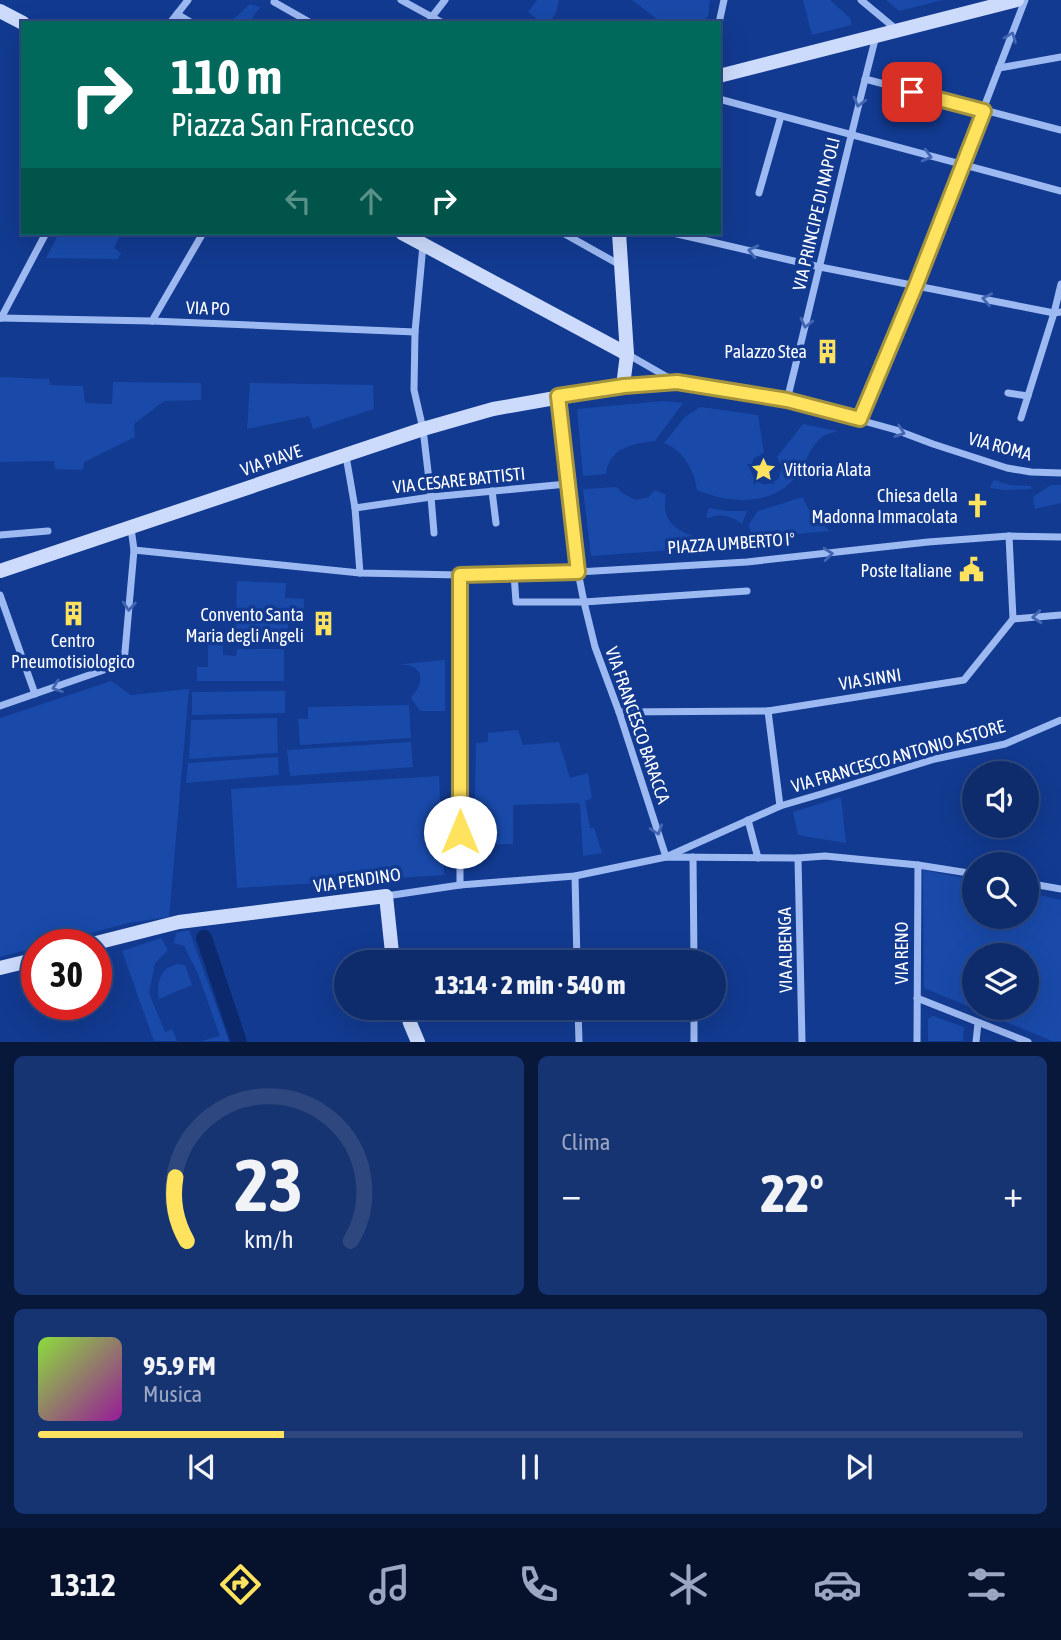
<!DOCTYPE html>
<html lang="it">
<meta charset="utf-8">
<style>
:root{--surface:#0e2c6c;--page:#173472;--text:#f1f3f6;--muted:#9ba7c2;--line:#2e487f;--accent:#ffe35e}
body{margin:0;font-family:"Asap Condensed",sans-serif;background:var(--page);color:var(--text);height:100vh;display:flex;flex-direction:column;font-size:26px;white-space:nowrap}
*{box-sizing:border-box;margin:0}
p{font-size:23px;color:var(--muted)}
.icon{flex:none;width:38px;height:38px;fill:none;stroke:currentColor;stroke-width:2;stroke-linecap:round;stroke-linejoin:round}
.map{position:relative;height:1042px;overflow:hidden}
.side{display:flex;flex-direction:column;gap:14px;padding:14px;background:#08183b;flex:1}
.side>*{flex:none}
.top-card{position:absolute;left:21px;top:21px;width:700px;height:214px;border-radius:0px;box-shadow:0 7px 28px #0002,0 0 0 2px var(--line);background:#00695c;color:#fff;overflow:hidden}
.fabs{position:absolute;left:962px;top:761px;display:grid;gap:14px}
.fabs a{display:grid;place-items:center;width:77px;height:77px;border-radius:50%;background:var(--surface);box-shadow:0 7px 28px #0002,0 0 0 2px var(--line);font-size:35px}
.speed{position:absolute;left:21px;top:929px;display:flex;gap:14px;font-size:35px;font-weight:700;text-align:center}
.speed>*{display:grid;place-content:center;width:91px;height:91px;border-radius:50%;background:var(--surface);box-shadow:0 7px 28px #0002,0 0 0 2px var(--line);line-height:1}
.speed .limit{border:10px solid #d22;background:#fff;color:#111}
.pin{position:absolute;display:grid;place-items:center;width:60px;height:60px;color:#fff;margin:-30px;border-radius:14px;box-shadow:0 4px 10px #0006}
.me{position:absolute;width:77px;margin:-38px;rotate:0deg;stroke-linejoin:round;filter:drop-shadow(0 0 5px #0008)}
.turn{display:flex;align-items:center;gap:24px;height:147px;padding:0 35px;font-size:32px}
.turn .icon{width:91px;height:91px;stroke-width:2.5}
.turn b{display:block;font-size:49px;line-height:60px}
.lanes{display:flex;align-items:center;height:66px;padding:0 35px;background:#0003;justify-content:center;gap:35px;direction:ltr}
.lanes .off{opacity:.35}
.big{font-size:52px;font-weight:800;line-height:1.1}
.side .card{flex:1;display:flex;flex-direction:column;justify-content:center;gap:10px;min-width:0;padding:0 24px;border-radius:10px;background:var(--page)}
.side .dial{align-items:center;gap:0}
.dial svg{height:182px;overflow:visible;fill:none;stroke:var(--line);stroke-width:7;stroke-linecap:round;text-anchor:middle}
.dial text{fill:var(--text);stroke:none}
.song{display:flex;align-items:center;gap:21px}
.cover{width:84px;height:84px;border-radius:10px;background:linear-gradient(135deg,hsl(90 70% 55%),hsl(300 70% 35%))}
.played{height:7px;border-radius:4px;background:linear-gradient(90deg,var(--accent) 25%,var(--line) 25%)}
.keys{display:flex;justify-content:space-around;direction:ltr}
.heat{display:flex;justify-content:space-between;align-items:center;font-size:38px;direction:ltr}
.side .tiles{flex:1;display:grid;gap:14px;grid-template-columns:1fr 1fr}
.card:last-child{grid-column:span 2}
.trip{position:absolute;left:334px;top:950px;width:392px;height:70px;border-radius:35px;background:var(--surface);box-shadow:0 7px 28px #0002,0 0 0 2px var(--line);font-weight:800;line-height:70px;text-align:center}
.menu{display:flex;height:112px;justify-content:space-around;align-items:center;background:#06122b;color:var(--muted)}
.menu .icon{width:49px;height:49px}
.menu .selected{color:var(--accent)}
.menu b{font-size:32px;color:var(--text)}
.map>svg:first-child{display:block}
</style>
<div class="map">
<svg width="1061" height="1042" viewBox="0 0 1061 1042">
<rect width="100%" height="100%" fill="#123a90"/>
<g fill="#194aaa" fill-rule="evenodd">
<polygon points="537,0 559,0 556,13 548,23 542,23 528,12"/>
<polygon points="632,0 710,0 708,16 702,23 662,23"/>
<polygon points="803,0 830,0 850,18 852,25 812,35"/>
<polygon points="886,0 943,0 899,11"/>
<polygon points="250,4 260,7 249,23 229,23"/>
<polygon points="59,233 121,233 114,248 121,253 118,259 46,258"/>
<polygon points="0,377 49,379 50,385 83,386 85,403 112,404 113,382 201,383 201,400 164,401 134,424 135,437 84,462 83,470 55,469 54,461 0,462"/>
<polygon points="250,383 373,385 374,409 313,429 309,416 247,429"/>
<path d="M664,401L683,403L655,441C633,443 608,449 606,474L583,476L577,409Z"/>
<path d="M700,407L758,415L764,453L754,458L750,469L754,479C763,486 771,486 779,478L782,467L777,457L803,424L837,431C833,433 826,434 822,437C810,446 806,463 798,474C774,507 730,504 697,490C694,470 684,451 664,443L685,417Z"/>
<polygon points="994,480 1010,485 1031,486 1031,489 1005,490 990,488"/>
<polygon points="1051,485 1061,485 1061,503 1035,509 1033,497"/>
<path d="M617,487L622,493L636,500L649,497L655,490L666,495C660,524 680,533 704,539L701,548L591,556L583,489Z"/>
<path d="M803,497C808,512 818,521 830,531L752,538L749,524L758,511Z"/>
<path d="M709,508L727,511H747L742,524C732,517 721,512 709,518L706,517Z"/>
<polygon points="237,581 286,583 285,598 304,599 303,623 288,623 287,643 235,641"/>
<polygon points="208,642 223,642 223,655 236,656 237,649 284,649 284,681 197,681 197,667 208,667"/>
<path d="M445,660V711H420L411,698C418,690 427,674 413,667C407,664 400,665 394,665Z"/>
<polygon points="111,681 131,695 189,689 169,917 128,923 46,945 37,945 37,947 0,957 0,718"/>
<polygon points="285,691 285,713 192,715 192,692"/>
<polygon points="409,705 411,738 300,745 298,719 308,719 308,707"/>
<polygon points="277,718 278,753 189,759 191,720"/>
<polygon points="518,730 523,745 559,742 570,778 588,773 592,798 585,801 590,828 594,828 602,853 583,856 580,804 577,803 513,805 513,844 474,845 476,743 488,742 488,733"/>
<polygon points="411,742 413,767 290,776 287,750"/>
<polygon points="278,757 279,775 186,783 188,763"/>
<polygon points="439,776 444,875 237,888 231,789"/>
<polygon points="841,797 846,843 798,835 793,812"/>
<path d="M923,870L975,880V917H1027V892L1061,900V1041H1052L924,988ZM975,956H1027V1008H975Z"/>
<polygon points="189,930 229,1041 201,1041 220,1036 198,974 184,946 174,943 176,933"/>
<polygon points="161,938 168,950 155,963 149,993 165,1032 172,1029 177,1041 154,1041 122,951"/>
<path d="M177,964L185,965L192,985L159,999C157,990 158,976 166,969C169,967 173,966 177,964Z"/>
<polygon points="933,1016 964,1027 963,1041 928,1041 928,1019"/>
</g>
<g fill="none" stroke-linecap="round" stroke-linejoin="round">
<polyline stroke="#0b296c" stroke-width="16" points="204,938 239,1042"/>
<g stroke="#9db9f2" stroke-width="7">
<polyline points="401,0 443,23"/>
<polyline points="861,0 897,30"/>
<polyline points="274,2 311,23"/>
<polyline points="177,14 192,23"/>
<polyline points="431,18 445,0"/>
<polyline points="170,23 188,0"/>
<polyline points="719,23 724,0"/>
<polyline points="999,68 1061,57"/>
<polyline points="865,79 1061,130"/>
<polyline points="719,99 1061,191"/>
<polyline points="759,193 781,116"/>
<polyline points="563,233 620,265"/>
<polyline points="673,233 820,267 1054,313 1061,312"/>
<polyline points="423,245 415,332 414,390 423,429 431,497 434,533"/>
<polyline points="0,318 152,321 415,332"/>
<polyline points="1,318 46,233"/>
<polyline points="152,321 203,233"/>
<polyline points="627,354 676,382"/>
<polyline points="623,386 677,382 787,400 896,430 933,444 1007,468 1031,472 1061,473"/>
<polyline points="1008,393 1028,396"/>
<polyline points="558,396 578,572 584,602 747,591"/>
<path d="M787,400C817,279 845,157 876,36"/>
<polyline points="1021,418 1054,313 1061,284"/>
<polyline points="860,419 916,285 1025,0"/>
<polyline points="346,456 355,508 360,573"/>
<polyline points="492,491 496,523"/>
<polyline points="355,508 431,497 567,484"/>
<polyline points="0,535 48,531"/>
<polyline points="134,550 360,573 460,575 578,572 747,562 928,542 1009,536 1061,537"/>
<polyline points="514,574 516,602 584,602 595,647 619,712 666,857 780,806 821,794 935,759 1005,744 1061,720"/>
<polyline points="0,595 35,694"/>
<polyline points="1013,619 1061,615"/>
<polyline points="0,706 124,663 134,550 131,528"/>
<polyline points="768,711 780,806"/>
<polyline points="619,712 768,711 964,680 1013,619 1009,536"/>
<polyline points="748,820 758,858"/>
<polyline points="693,857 694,962"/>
<polyline points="798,858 802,1042"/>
<polyline points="575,876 577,962"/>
<polyline points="1027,883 1061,889"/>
<polyline points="460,885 460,575"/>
<polyline points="386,896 460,885 575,876 666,857 798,858 825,856 918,865 975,874"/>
<polyline points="917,998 1028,1042"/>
<polyline points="578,1008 579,1042"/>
<polyline points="694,1008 694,1042"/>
<polyline points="917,1042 918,865"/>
<polyline points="976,1042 978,1023"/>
</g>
<g stroke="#ccdbfc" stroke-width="14">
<polyline points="0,11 23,23"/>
<polyline points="719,76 1017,0"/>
<polyline points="402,233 627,354"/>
<polyline points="0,571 423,429 493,409 623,386 627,354 619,233"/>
<polyline points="88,945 179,922 386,896 393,962"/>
<polyline points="0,968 37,959"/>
<polyline points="406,1008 410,1023 418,1042"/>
</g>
</g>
<defs><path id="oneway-chevron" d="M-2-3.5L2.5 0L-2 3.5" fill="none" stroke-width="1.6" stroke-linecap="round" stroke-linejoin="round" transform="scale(1.75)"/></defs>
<g stroke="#4366b2">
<use href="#oneway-chevron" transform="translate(1011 37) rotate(-69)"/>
<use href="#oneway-chevron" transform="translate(859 102) rotate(105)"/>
<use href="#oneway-chevron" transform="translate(927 156) rotate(15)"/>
<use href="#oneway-chevron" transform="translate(753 251) rotate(-167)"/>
<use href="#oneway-chevron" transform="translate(987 299) rotate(-169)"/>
<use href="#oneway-chevron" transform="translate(806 323) rotate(104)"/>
<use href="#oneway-chevron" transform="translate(900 432) rotate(19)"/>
<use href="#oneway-chevron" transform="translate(828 554) rotate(-6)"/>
<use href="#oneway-chevron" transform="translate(129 606) rotate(95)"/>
<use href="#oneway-chevron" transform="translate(1037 617) rotate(175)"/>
<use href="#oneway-chevron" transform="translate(57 687) rotate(160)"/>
<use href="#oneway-chevron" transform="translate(657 830) rotate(72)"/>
</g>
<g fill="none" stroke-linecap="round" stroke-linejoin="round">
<defs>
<polyline id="route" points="460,832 460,575 578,572 558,396 624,386 677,382 787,400 860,419 916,285 984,111 912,92"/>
</defs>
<use href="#route" stroke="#a6943d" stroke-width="18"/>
<use href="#route" stroke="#ffe35e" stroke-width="12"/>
</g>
<defs>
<symbol id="building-bare" viewBox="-9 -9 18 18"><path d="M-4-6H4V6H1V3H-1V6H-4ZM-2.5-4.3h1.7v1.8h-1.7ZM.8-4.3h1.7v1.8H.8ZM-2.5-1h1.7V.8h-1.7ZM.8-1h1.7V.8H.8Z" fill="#ffe35e" stroke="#123a90" stroke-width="2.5" paint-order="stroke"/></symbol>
<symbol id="sight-bare" viewBox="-9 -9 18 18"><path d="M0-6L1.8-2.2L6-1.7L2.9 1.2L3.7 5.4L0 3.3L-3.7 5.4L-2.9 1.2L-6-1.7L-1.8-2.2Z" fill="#ffe35e" stroke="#123a90" stroke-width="2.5" paint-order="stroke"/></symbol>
<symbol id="church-bare" viewBox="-9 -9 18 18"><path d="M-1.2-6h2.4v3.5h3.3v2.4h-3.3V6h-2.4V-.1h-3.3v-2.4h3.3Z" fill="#ffe35e" stroke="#123a90" stroke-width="2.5" paint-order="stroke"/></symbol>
<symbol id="civic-bare" viewBox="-9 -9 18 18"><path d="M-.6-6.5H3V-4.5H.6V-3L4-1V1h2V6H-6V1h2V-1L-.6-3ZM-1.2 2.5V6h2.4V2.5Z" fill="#ffe35e" stroke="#123a90" stroke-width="2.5" paint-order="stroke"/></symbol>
</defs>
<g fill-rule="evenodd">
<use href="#building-bare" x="810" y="334" width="35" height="35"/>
<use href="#sight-bare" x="746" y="452" width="35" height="35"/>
<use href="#church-bare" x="960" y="488" width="35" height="35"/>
<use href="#civic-bare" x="954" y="552" width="35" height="35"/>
<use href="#building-bare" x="56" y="596" width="35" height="35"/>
<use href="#building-bare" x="306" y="606" width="35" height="35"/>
</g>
<g text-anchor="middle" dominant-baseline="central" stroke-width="7" stroke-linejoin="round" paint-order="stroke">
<g font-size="18" fill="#fff" stroke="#123a90">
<text transform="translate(816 214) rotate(-77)">VIA PRINCIPE DI NAPOLI</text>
<text transform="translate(208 308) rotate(2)">VIA PO</text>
<text transform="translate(1000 446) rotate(15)">VIA ROMA</text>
<text transform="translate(271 460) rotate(-19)">VIA PIAVE</text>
<text transform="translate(459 480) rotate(-6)">VIA CESARE BATTISTI</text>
<text transform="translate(731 543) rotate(-4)">PIAZZA UMBERTO I°</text>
<text transform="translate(870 679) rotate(-9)">VIA SINNI</text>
<text transform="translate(638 725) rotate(71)">VIA FRANCESCO BARACCA</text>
<text transform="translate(898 756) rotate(-16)">VIA FRANCESCO ANTONIO ASTORE</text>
<text transform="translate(357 880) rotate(-8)">VIA PENDINO</text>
<text transform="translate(785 950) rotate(-91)">VIA ALBENGA</text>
<text transform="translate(901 953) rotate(-90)">VIA RENO</text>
</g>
<g font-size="18" fill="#fff" stroke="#123a90" text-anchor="end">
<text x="807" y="351">Palazzo Stea</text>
<text x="784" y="469" text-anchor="start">Vittoria Alata</text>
<text x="958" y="495">Chiesa della<tspan x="958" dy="21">Madonna Immacolata</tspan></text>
<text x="952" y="570">Poste Italiane</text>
<text x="304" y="614">Convento Santa<tspan x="304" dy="21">Maria degli Angeli</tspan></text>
<text x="73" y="640" text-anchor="middle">Centro<tspan x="73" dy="21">Pneumotisiologico</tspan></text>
</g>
</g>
</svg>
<div class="fabs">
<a><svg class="icon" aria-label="sound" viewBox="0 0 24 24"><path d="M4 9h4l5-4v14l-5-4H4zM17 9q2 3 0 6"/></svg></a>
<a><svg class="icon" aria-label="search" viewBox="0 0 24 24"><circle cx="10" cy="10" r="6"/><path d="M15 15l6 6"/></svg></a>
<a><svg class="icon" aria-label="layers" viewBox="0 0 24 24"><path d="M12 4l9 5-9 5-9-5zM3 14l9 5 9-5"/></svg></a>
</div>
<div class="speed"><div class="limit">30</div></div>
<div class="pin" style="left:912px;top:92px;background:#d93025"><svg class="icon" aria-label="arrive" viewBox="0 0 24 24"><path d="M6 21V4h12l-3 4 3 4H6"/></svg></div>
<svg class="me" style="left:460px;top:832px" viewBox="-20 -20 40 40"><circle r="19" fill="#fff"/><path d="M0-13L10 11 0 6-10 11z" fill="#ffe35e"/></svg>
<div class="trip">13:14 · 2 min · 540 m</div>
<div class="top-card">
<div class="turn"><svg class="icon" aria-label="right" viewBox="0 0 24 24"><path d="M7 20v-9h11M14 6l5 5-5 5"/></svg><div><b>110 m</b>Piazza San Francesco</div></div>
<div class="lanes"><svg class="icon off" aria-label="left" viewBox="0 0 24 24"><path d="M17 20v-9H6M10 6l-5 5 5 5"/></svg><svg class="icon off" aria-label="ahead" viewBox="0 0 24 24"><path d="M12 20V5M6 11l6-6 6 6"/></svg><svg class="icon" aria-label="right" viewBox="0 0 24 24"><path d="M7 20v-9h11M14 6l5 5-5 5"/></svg></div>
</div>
</div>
<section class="side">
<div class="tiles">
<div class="card dial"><svg viewBox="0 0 100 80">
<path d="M14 69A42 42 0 1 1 86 69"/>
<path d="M14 69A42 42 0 0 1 9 41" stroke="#ffe35e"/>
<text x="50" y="56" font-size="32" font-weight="700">23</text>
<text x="50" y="72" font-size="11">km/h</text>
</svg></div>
<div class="card"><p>Clima</p>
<div class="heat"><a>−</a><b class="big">22°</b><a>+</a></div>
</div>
<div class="card">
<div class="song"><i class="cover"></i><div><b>95.9 FM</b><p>Musica</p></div></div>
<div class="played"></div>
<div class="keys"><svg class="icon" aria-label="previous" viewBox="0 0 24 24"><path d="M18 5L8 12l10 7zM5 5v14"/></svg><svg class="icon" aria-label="pause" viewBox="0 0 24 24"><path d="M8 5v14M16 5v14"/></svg><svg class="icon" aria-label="next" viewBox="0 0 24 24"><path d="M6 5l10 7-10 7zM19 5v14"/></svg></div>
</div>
</div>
</section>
<nav class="menu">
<b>13:12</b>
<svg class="icon selected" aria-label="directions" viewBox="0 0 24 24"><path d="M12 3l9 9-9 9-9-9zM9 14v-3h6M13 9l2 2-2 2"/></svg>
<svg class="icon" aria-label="music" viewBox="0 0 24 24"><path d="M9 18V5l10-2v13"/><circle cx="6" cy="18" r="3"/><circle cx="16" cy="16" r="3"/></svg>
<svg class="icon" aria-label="phone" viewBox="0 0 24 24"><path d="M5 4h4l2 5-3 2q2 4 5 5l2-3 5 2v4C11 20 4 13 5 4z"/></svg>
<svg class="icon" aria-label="climate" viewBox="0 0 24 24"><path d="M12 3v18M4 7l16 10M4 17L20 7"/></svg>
<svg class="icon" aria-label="car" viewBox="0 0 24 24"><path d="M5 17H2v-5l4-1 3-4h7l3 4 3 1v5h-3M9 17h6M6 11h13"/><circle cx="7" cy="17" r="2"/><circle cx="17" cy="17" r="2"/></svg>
<svg class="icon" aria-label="filters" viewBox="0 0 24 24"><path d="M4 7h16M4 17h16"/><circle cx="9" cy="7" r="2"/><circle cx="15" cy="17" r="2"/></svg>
</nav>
